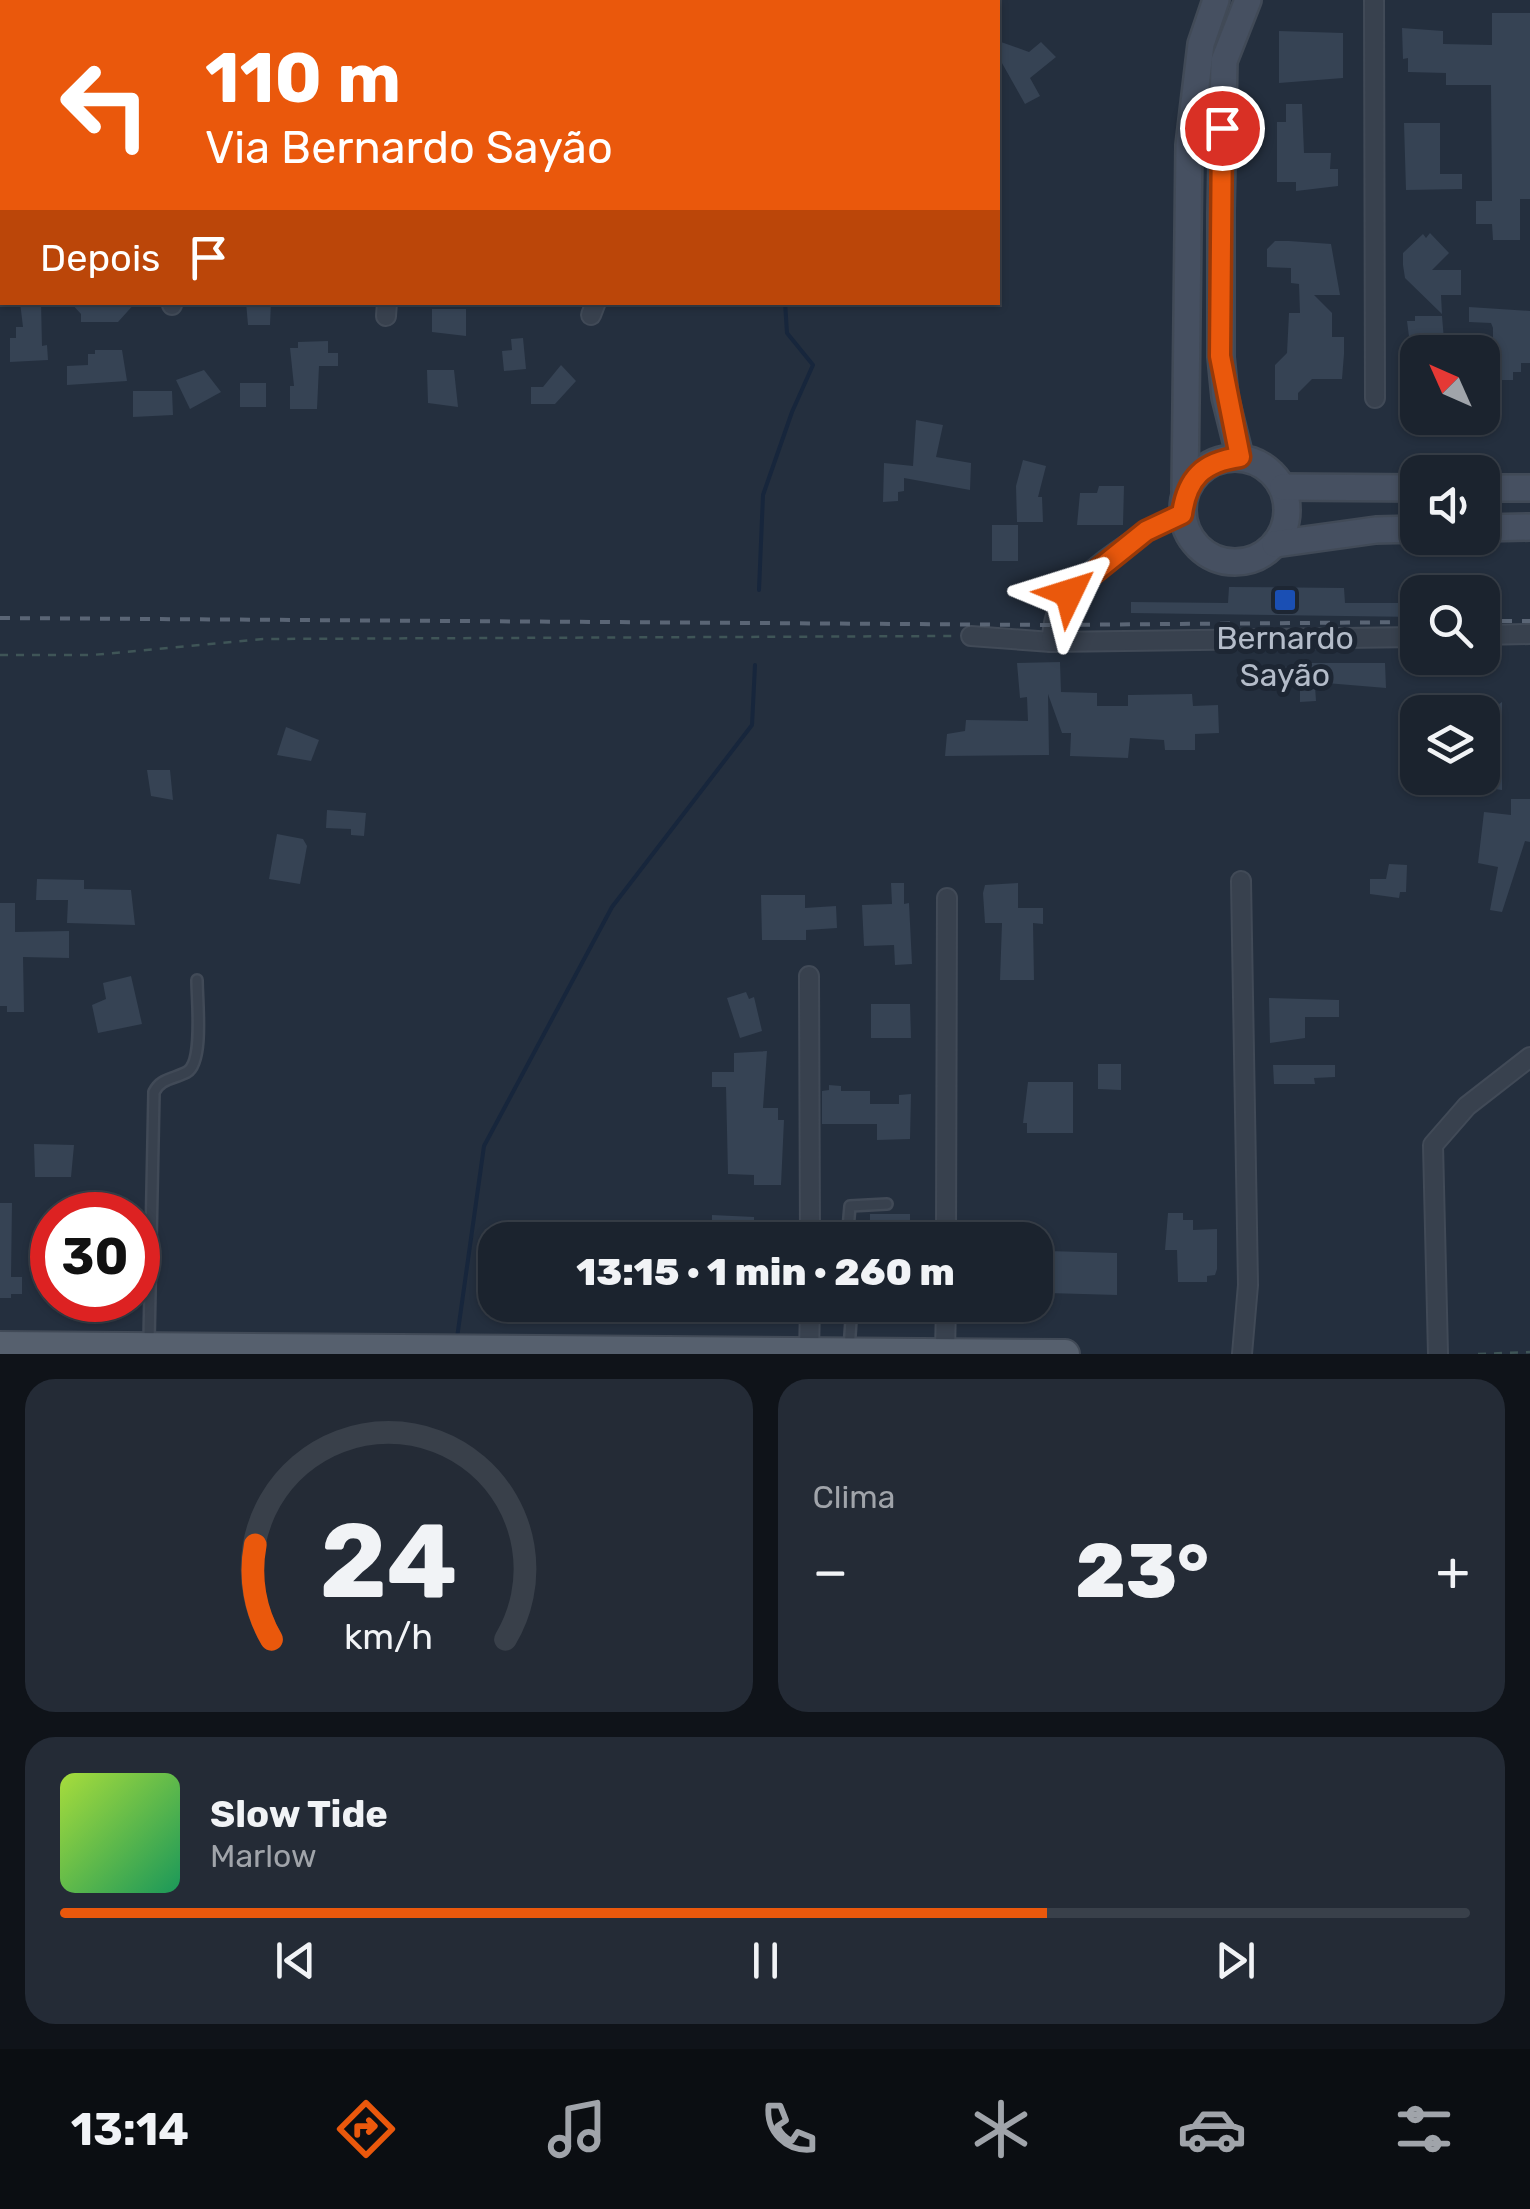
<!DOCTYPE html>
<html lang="pt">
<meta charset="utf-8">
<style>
:root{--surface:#1b232e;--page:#242b36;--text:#f1f3f6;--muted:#a0a4aa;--line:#39404a;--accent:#ea580c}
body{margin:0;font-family:Rubik,sans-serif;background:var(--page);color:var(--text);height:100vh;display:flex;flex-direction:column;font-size:38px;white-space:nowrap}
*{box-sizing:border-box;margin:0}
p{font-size:32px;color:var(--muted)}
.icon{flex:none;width:55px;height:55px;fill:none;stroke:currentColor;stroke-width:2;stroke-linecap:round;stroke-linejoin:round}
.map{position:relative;height:1354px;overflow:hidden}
.panel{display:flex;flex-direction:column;gap:25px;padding:25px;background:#0f1319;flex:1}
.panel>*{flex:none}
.guide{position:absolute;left:0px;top:0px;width:1000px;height:305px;box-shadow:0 2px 8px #0004,0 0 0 2px var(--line);background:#ea580c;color:#fff;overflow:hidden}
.needle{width:65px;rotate:315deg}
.fabs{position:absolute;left:1400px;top:335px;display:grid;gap:20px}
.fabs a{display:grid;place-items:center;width:100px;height:100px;border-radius:20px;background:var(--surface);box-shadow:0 2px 8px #0004,0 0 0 2px var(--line);font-size:50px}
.speed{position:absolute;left:30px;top:1192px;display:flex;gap:20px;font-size:50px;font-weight:700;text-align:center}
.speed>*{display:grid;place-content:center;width:130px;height:130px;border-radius:50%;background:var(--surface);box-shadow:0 2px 8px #0004,0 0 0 2px var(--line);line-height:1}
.speed .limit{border:15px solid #d22;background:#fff;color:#111}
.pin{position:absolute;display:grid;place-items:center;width:85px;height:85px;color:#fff;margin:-42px;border:5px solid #fff;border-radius:50%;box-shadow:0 2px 10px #0007}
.me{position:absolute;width:110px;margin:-55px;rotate:49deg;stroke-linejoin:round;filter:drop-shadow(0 0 8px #0008)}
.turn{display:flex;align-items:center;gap:35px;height:210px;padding:0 40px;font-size:45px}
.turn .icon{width:130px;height:130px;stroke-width:2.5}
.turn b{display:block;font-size:70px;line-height:85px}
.then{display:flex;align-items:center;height:95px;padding:0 40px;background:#0003;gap:20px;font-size:38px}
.big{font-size:75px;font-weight:800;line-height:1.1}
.panel .widget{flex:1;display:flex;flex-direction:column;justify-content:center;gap:15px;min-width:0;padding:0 35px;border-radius:30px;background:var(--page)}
.panel .dial{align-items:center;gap:0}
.dial svg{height:260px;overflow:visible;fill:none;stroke:var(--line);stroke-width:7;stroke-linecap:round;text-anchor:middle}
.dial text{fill:var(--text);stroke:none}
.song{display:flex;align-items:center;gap:30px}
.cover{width:120px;height:120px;border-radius:15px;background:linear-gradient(135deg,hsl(80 70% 55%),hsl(150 70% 35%))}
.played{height:10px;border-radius:5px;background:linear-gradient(90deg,var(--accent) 70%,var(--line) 70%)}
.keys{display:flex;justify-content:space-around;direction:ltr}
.heat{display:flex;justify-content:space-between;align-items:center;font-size:55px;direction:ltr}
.panel .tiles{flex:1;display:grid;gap:25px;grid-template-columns:1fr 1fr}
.widget:last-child{grid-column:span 2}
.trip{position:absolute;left:478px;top:1222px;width:575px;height:100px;border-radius:30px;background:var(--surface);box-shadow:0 2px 8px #0004,0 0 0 2px var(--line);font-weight:800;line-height:100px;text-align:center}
.menu{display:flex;height:160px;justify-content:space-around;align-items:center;background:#0b0e12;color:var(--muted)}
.menu .icon{width:70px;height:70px}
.menu .selected{color:var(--accent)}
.menu b{font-size:45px;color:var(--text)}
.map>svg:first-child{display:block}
</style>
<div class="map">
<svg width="1530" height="1354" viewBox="0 0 1530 1354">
<rect width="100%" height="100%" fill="#242f3e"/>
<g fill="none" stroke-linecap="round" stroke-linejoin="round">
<g stroke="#17263c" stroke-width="4">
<polyline points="876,0 876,2"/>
<polyline points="759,590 763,495 792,412 813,365 787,333 785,302"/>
<polyline points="457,1338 484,1146 612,907 752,725 755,665"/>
</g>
</g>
<g fill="#364354">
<polygon points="1492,13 1530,13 1530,199 1520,199 1520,240 1493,240 1492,224 1476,224 1476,201 1492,201 1491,85 1446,85 1446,73 1408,72 1408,58 1403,59 1402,28 1443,31 1443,44 1492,45"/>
<polygon points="1279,31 1343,33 1343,78 1279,83"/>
<polygon points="1001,42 1029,52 1041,42 1056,57 1030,78 1040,96 1025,104 998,56"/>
<polygon points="1286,104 1302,104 1304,153 1331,153 1330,169 1338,169 1338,186 1296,191 1296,182 1277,182 1277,122 1286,122"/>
<polygon points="1404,123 1440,123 1440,174 1462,174 1462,189 1406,190"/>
<polygon points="1430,233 1449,253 1432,270 1461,270 1461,295 1441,295 1442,314 1405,278 1403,265 1403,253 1423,234 1426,238"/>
<polygon points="1289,241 1331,244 1340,295 1314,295 1332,313 1332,337 1344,337 1344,354 1342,379 1312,379 1298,393 1298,400 1275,400 1275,365 1287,353 1289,313 1300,313 1299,284 1291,283 1291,268 1267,267 1267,249 1275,241"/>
<polygon points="20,302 41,302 42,346 47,345 48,360 10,362 10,338 16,338 16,327 23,327"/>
<polygon points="70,302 136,302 118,322 81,322 81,314"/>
<polygon points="246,302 271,302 270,325 248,325"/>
<polygon points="1469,307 1530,311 1530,363 1521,363 1521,372 1513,372 1513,380 1493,380 1493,328 1491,323 1469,322"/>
<polygon points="432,309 466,309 466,336 432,332"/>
<polygon points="1415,316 1442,316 1445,352 1411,352 1407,321 1415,321"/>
<polygon points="523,338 526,369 504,371 502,351 512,350 511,339"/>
<polygon points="328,341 328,353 338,353 338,366 319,366 317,409 290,409 290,386 294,386 290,348 298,348 298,342"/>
<polygon points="95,350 122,350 127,381 67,385 67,366 88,365 88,354 95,354"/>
<polygon points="561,365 576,381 555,404 531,404 531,387 543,387"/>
<polygon points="204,370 221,392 190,409 176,380"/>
<polygon points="427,370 454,370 458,407 428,403"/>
<rect x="240" y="383" width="26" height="24"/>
<polygon points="133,391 172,391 173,415 133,417"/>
<polygon points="916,420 943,425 936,457 971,463 970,490 904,478 904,491 898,492 898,501 883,502 884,463 913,466"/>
<polygon points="1023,460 1046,466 1038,497 1042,497 1043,522 1017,522 1016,486"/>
<polygon points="1099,486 1124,486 1123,525 1077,525 1080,493 1097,493"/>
<rect x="992" y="525" width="26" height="36"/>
<polygon points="1229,587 1344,588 1345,603 1418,603 1418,617 1131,613 1131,602 1228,603"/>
<polygon points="1060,662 1061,692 1097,693 1097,706 1128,706 1128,695 1192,694 1193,706 1218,705 1219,733 1195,734 1195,750 1165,750 1164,740 1130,738 1128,758 1070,756 1071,733 1062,733 1048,694 1049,755 945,756 947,734 965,731 966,720 1028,721 1027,697 1020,698 1017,663"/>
<polygon points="1297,663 1385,663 1386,688 1326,683 1315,686 1316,701 1300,702 1300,686 1263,686 1264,666 1297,667"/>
<polygon points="1470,699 1495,699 1495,707 1502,702 1502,790 1488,788 1490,772 1482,770 1482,766 1490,732 1484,732 1482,712 1470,712"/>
<polygon points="286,727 319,740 311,761 277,755"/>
<polygon points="147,770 170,770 173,800 151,796"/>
<polygon points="1511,799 1530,799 1530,842 1525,841 1502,912 1490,910 1498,867 1478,863 1484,812 1511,815"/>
<polygon points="327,810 366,813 364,836 351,835 351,829 326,828"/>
<polygon points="277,834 303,839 307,846 300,884 269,879"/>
<polygon points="1389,864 1407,865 1406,892 1400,892 1399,898 1370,894 1370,879 1386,879"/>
<polygon points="37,879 84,880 84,889 131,890 135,925 67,923 68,900 36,900"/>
<polygon points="891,883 904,883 904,904 909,903 912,964 895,965 894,945 864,946 862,905 892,904"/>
<polygon points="1018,883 1018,908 1043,908 1043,924 1033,923 1034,980 1000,980 1002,923 985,923 983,893 985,885"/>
<polygon points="761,895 805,895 805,908 836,906 837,928 806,930 806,940 762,940"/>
<polygon points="0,903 15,903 15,932 69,931 69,958 23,957 24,1012 7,1012 7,1006 0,1006"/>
<polygon points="131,976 142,1024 98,1033 92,1005 106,999 103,983"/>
<polygon points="746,992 749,999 754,997 762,1031 740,1038 727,998"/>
<polygon points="1269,998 1339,1000 1339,1017 1305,1017 1305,1038 1270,1043"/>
<polygon points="871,1004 910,1004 911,1038 871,1038"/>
<polygon points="767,1051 763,1108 778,1108 778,1120 784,1120 781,1185 754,1185 754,1175 728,1174 726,1087 712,1087 712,1072 734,1072 734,1053"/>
<polygon points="1098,1064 1121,1064 1121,1090 1098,1089"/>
<polygon points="1273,1065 1335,1065 1335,1077 1314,1078 1315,1084 1274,1084"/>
<polygon points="1028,1082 1073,1082 1073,1133 1027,1133 1027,1123 1023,1123"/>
<polygon points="829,1085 841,1086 841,1091 870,1091 870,1104 899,1104 899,1095 911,1094 910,1139 877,1140 877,1124 822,1124 822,1091 829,1090"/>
<polygon points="34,1144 74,1145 71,1177 35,1177"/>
<polygon points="0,1203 12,1203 11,1277 22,1277 22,1294 11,1294 11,1298 0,1298"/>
<polygon points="1168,1213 1183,1213 1183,1220 1193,1220 1193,1230 1217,1229 1217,1269 1215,1275 1207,1276 1207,1282 1178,1282 1177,1250 1165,1250"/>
<rect x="870" y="1214" width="40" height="26"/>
<polygon points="712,1215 754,1217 754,1240 712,1240"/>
<polygon points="1048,1251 1117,1253 1117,1295 1048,1293"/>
</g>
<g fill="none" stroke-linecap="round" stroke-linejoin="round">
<defs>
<g id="service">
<polyline points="847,1240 850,1206 887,1204"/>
<path d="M149,1341L154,1092C161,1078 174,1079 187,1072C204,1062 197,1001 197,980"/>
<polyline points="849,1350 852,1305"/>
</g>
<g id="minor">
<polyline points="1374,0 1375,398"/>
<polyline points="175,2 175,0"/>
<polyline points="395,2 395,0"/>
<polyline points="605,2 605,0"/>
<polyline points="172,305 172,302"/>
<polyline points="591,315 596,302"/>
<polyline points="386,316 387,302"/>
<polyline points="1482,635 1530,634"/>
<polyline points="971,636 1051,642 1418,637"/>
<path d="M1051,642C1053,629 1054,615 1061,604C1080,571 1147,529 1182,513"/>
<polyline points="1241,881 1248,1285 1242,1354"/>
<polyline points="809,976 810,1240"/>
<polyline points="946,1240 947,898"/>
<polyline points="945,1351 946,1305"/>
<polyline points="809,1353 810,1305"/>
<polyline points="1438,1354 1433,1145 1467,1106 1530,1057"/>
</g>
<g id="secondary">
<polyline points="1240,457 1225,397 1221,357 1221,212 1224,61 1248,0"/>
<circle cx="1235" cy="510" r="52"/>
<polyline points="1283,487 1418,488"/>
<polyline points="1482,488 1530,488"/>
<polyline points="1185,490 1189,145 1201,44 1216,0"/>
<polyline points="1482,528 1530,527"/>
<polyline points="1275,544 1376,530 1418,529"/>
</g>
<polyline id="primary" points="0,1346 1065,1354"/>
</defs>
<use href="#service" stroke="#414a57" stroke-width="14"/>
<use href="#minor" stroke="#414a57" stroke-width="22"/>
<use href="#secondary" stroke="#414a57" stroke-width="30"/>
<use href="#primary" stroke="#414a57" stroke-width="32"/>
<g stroke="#3f5557" stroke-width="2.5" stroke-dasharray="8 8" stroke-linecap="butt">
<polyline points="0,655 92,655 263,639 953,636"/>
<polyline points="1478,1354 1530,1352"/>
</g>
<use href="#service" stroke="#38414e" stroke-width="9"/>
<use href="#minor" stroke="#38414e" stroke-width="18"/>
<use href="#secondary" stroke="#465061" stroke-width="25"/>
<use href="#primary" stroke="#56606e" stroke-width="28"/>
<g stroke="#5a6575" stroke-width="4" stroke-dasharray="10 10" stroke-linecap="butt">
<polyline points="0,618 1053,625 1418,622"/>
<polyline points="1482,621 1530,621"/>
</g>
</g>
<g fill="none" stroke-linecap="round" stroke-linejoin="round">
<defs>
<path id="route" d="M1069,593L1146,531L1182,514C1187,478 1203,462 1240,457L1220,356L1222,128"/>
</defs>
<use href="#route" stroke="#983908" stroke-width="25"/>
<use href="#route" stroke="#ea580c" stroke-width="18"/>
</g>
<rect fill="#1a4fb4" stroke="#1d2633" stroke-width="4" x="1273" y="588" width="24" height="24" rx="5"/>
<g text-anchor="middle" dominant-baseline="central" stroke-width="10" stroke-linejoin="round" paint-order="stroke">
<g font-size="32" fill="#b4bcc9" stroke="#1d2633">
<text x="1285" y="638">Bernardo<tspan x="1285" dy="37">Sayão</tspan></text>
</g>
</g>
</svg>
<div class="fabs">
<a><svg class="needle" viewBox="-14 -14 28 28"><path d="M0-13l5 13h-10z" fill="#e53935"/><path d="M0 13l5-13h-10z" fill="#a0a4aa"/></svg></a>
<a><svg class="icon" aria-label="sound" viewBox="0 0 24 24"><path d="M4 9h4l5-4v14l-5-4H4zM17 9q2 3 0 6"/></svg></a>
<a><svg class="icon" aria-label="search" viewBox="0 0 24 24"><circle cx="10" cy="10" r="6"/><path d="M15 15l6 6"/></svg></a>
<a><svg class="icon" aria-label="layers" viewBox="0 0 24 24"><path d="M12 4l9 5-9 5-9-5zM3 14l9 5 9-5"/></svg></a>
</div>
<div class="speed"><div class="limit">30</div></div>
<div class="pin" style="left:1222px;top:128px;background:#d93025"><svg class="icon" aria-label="arrive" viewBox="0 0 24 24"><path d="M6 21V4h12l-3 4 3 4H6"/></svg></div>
<svg class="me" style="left:1069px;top:593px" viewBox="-20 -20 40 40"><path d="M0-17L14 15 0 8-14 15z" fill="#ea580c" stroke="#fff" stroke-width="4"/></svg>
<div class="trip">13:15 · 1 min · 260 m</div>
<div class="guide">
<div class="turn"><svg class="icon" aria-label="left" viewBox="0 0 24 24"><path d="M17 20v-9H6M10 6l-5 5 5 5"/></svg><div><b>110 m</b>Via Bernardo Sayão</div></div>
<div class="then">Depois<svg class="icon" aria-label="arrive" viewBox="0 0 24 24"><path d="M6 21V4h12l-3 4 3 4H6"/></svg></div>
</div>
</div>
<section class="panel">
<div class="tiles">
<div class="widget dial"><svg viewBox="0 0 100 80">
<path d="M14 69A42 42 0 1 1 86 69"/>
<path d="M14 69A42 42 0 0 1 9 40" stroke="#ea580c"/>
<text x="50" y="56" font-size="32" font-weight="700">24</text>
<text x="50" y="72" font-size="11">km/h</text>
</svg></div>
<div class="widget"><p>Clima</p>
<div class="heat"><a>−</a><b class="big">23°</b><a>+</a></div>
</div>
<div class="widget">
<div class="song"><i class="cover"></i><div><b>Slow Tide</b><p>Marlow</p></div></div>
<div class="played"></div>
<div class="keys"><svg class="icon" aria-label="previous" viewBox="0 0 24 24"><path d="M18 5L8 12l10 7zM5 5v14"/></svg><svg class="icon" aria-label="pause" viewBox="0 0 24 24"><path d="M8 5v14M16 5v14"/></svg><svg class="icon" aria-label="next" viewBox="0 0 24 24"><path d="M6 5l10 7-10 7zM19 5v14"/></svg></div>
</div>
</div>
</section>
<nav class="menu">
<b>13:14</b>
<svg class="icon selected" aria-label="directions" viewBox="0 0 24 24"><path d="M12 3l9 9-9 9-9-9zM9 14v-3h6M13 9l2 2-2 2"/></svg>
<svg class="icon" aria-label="music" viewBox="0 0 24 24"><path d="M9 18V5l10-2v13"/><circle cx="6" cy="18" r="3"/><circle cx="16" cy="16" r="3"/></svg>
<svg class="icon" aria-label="phone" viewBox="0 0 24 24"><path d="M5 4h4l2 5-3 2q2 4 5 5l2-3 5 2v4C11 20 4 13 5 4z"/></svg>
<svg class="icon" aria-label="climate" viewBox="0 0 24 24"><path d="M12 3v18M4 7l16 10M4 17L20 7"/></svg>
<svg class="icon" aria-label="car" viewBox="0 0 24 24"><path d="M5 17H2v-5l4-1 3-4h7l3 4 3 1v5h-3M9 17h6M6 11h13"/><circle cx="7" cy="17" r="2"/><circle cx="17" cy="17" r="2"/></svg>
<svg class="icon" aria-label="filters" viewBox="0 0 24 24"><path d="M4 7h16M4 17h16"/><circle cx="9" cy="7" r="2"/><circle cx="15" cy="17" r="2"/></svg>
</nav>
